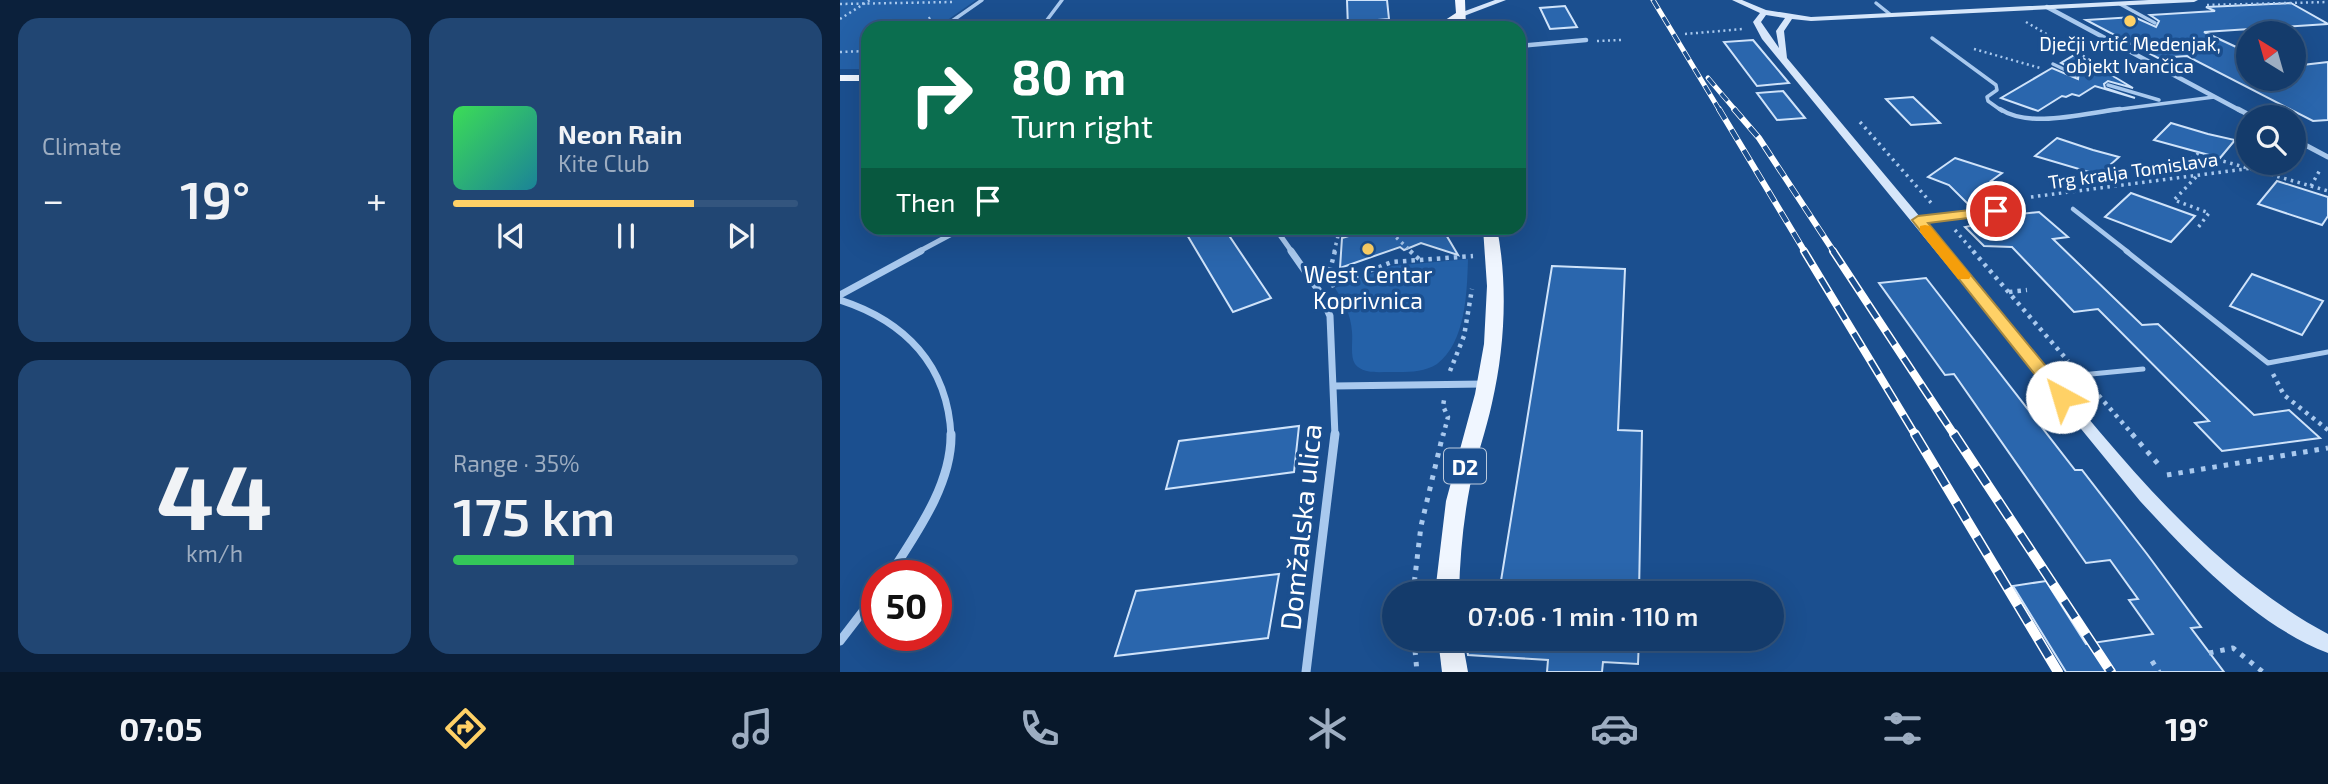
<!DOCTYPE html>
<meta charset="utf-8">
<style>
:root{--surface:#143b6b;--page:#214673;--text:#f1f3f6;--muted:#9dadc1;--line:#33557e;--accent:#ffd166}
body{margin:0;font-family:"Exo 2",sans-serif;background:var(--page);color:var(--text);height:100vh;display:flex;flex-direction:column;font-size:26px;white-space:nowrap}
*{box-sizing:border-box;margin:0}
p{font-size:23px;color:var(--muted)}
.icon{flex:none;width:38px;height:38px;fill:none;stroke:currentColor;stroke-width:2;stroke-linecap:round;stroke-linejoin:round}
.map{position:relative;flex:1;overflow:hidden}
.drawer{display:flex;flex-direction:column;gap:18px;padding:18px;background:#0b203b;width:840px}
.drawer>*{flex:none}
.hud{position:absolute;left:21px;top:21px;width:665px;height:214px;border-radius:21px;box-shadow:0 7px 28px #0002,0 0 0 2px var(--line);background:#0b6e4f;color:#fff;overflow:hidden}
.needle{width:46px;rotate:323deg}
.fabs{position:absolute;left:1396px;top:21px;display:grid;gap:14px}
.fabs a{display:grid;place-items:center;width:70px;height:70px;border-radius:50%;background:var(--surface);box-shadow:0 7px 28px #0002,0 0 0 2px var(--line);font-size:35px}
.speed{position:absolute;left:21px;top:560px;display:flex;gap:14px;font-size:35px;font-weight:700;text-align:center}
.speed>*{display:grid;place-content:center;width:91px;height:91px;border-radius:50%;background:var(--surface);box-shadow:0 7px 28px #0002,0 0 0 2px var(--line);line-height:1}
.speed .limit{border:10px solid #d22;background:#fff;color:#111}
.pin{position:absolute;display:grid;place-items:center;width:60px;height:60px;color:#fff;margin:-30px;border:4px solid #fff;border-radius:50%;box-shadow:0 2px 7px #0007}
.me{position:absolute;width:77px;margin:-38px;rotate:321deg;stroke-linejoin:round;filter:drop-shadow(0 0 5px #0008)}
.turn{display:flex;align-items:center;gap:24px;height:147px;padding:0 35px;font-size:32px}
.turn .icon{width:91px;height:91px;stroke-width:2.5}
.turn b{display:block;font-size:49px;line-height:60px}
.then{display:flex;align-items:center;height:66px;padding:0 35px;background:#0003;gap:14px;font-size:26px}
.big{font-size:52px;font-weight:600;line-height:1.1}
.drawer .widget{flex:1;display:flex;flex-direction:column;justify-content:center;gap:10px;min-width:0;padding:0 24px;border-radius:21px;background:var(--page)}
.drawer .dial{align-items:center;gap:0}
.dial b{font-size:91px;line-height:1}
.song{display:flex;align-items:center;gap:21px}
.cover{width:84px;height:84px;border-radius:10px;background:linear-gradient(135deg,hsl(130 70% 55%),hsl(190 70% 35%))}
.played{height:7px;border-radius:4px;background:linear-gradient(90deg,var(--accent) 70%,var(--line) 70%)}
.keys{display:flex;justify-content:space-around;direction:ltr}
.heat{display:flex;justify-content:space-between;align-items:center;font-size:38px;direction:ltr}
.charge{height:10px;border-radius:5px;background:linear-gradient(90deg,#34c759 35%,var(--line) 0)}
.drawer .tiles{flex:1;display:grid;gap:18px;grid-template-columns:repeat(2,1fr)}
.trip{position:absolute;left:542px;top:581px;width:402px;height:70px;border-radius:35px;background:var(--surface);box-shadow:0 7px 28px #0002,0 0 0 2px var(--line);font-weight:600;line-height:70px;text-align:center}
.tabs{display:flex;height:112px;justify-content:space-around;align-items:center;background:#08182b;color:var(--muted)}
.tabs .icon{width:49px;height:49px}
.tabs .on{color:var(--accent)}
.tabs b{font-size:32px;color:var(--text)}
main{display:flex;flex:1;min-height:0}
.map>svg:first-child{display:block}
</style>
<main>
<section class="drawer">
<div class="tiles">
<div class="widget"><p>Climate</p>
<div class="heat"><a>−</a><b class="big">19°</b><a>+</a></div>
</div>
<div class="widget">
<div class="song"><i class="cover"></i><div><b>Neon Rain</b><p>Kite Club</p></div></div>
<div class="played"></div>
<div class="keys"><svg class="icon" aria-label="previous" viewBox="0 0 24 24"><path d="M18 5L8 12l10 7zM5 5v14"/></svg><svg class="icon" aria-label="pause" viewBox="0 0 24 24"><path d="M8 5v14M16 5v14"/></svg><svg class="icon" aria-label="next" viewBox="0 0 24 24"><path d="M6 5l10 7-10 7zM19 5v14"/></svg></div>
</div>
<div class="widget dial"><b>44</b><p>km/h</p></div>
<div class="widget"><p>Range · 35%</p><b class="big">175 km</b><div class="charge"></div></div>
</div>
</section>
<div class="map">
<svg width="1488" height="672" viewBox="0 0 1488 672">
<rect width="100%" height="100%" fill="#1b4f8f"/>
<g fill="#2461a8">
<polygon points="0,0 136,0 96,28 28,28 28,69 0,69"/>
<path d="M628,259C627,292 626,342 597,364C583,373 566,372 550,372C538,372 523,374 515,364C510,356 513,341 512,332C511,315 504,302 495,288L552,266Z"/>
</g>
<g fill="#2a66ad" stroke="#cfe3fa" stroke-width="2">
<polygon points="507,0 547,0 549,19 527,21 527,28 508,28"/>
<polygon points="1451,3 1488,24 1364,32 1409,53 1409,79 1454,79 1454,66 1488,62 1488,120 1473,121 1347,56 1318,58 1246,20 1294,17 1316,27 1319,21 1310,15 1375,11 1366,7"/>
<polygon points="725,6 737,27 710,29 700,8"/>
<polygon points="913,40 949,83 917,86 884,42"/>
<polygon points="1236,54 1293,88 1268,81 1264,84 1265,88 1295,98 1255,86 1239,96 1232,94 1226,97 1222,96 1198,111 1161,98 1212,68 1238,79 1239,72 1221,63"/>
<polygon points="943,91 965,118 937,120 917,93"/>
<polygon points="1073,97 1100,123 1071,125 1046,99"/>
<polygon points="1331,123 1368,134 1395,140 1380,158 1314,140"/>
<polygon points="1217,138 1253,150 1279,157 1259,175 1195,156"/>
<polygon points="1115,158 1162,173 1151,181 1162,185 1154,191 1169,205 1133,209 1109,185 1088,177"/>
<polygon points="1437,181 1488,197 1488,216 1482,225 1418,204"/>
<polygon points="1291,193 1355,216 1331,242 1265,217"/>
<polygon points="1199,212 1228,237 1213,239 1302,325 1318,324 1414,415 1449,410 1480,438 1382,451 1355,423 1369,421 1258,309 1234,312 1172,247 1144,246 1125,227 1135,225 1130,221 1143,220 1141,218"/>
<polygon points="343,228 384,228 431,298 393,312"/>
<polygon points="535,228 617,228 605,233 618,255 581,243 564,250 560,247 500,268 502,238"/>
<polygon points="712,266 785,269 778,430 802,431 799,593 659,593"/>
<polygon points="1412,274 1483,301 1462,335 1390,306"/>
<polygon points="1086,278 1235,470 1242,470 1307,554 1361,627 1351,628 1384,672 1226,672 1173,586 1206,581 1246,644 1313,634 1289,600 1298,599 1270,560 1246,563 1114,374 1105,375 1039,283"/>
<polygon points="459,426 454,472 326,489 339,441"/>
<polygon points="439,574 428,638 275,656 296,591"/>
<polygon points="625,639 799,639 798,664 763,662 762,672 707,672 708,660 628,655"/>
</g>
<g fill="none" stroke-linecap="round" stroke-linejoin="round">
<g stroke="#a9c9ee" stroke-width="2.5" stroke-dasharray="2 3.5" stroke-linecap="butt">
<polyline points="0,4 112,2"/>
<polyline points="1367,5 1488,2"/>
<polyline points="0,19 30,0"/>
<polyline points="1186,22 1269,71"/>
<polyline points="75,28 91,17"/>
<polyline points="845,34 903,29"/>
<polyline points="757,41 781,40"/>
<polyline points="1134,49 1200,68"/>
<polyline points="0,52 28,51"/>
</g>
<g stroke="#a9c9ee" stroke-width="3.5" stroke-dasharray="2.5 4.5" stroke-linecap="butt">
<polyline points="1020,122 1093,205"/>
<polyline points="1351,159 1358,154 1471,186 1481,168"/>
<polyline points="1356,177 1334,200 1369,213 1357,229"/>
<polyline points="1471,186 1488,191"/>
<polyline points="1191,197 1451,163"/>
<polyline points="546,228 572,252"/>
<polyline points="1115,230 1134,252"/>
<polyline points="494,252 499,232 511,228"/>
</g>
<g stroke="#a9c9ee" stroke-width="4.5" stroke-dasharray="3.5 5" stroke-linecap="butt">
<polyline points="495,251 490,270 500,282"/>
<polyline points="570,251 580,260"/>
<polyline points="1133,251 1228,361"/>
<polyline points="491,286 552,262 633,256"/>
<polyline points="1169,292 1187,290"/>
<polyline points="610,371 624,336 632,289"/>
<polyline points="1433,374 1444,395 1488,430"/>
<polyline points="1253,389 1294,436"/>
<polyline points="603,436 608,417 603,406 604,400"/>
</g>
<g stroke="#a9c9ee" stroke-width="5" stroke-dasharray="4.5 7" stroke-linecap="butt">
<polyline points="1292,434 1319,465"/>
<polyline points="1327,475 1488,448"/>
<polyline points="573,593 581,526 603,434"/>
<polyline points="574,639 577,672"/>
<polyline points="1369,653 1393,648 1423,672"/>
<polyline points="1312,661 1319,672"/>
</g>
<g stroke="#a9c9ee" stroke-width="3.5">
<polyline points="1036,3 1051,15"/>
<polyline points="1280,4 1315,23"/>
<polyline points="102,28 142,0"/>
<polyline points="201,28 222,0"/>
<polyline points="1092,38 1156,85 1157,90 1147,97 1148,101 1162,111"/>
<polyline points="1213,64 1236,75"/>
<polyline points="1268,85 1319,100"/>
<polyline points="1266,111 1374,97"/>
</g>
<g stroke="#a9c9ee" stroke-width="4.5">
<path d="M1160,109C1190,129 1245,113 1280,109"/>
<polyline points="1233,209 1288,252"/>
<polyline points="1078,220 1182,208"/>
</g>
<g stroke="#a9c9ee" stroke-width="5">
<polyline points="1286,251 1428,363 1488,352"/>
<polyline points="1210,378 1303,369"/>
</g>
<g stroke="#a9c9ee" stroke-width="4.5">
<polyline points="1207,7 1401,111"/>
<polyline points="679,46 746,40"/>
</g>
<g stroke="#a9c9ee" stroke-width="5">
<polyline points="1398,109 1413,117"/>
<polyline points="1454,139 1488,157"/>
<polyline points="435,228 452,252"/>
<polyline points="78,252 123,228"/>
</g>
<g stroke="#a9c9ee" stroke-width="7">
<polyline points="451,251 479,291 490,316 495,436"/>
<polyline points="0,295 81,251"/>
<path d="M0,300C65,321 108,365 111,436"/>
<polyline points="494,386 644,384"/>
</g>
<g stroke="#a9c9ee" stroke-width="9">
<path d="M49,576C75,535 112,485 111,434"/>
<polyline points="0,641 37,593"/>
<polyline points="466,672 495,434"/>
</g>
<g fill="#d6e6fa" fill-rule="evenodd">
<polygon points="655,0 666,0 624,16 617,14"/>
<path d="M892,0H902L926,10L971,17L1309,0H1358L1354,2L971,21L952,19L944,31L947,58C1027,154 1108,250 1188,346C1277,452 1364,567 1488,634V653C1415,625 1352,557 1300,501L922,39L913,22L920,13ZM926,15L945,18L936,31L939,48L921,22Z"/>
</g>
<g fill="#f0f6ff" fill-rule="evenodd">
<polygon points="615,0 625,0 626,28 616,28 616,21 605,28 593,28 616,13"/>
<rect x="0" y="75" width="28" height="6"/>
<path d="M643,228H657C668,284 665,347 652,403C646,431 636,458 630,486C623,522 620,557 619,593H595L606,501L635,394L644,344L647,286Z"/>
<polygon points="598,639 622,639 628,672 602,672"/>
</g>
<defs>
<g id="rail-far3">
<polyline points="813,0 880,111"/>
<polyline points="868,78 896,111"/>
</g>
<g id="rail-far2">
<polyline points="879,109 965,252"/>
<polyline points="894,109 919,138 994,252"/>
</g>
<g id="rail-far1">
<polyline points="964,251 1076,436"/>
<polyline points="993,251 1115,436"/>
</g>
<g id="rail">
<polyline points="1075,434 1218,672"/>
<polyline points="1114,434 1271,672"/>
</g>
</defs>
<use href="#rail-far3" stroke="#fff" stroke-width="5"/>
<use href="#rail-far2" stroke="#fff" stroke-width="6"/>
<use href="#rail-far1" stroke="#fff" stroke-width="8"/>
<use href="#rail" stroke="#fff" stroke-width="10"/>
<use href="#rail-far3" stroke="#1b4f8f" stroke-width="3.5" stroke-dasharray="10" stroke-linecap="butt"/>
<use href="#rail-far2" stroke="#1b4f8f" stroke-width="4.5" stroke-dasharray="12" stroke-linecap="butt"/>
<use href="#rail-far1" stroke="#1b4f8f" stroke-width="5" stroke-dasharray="16" stroke-linecap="butt"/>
<use href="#rail" stroke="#1b4f8f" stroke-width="7" stroke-dasharray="20" stroke-linecap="butt"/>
</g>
<polygon fill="#ffd166" stroke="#a68842" stroke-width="2" points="1156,207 1162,211 1160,214 1088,223 1228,393 1231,397 1228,401 1216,401 1072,220 1078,216"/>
<polygon fill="#f59e0b" points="1085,225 1090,226 1129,273 1131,276 1129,279 1118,279 1080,232 1080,226"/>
<g fill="#ffd166" stroke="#1b4f8f" stroke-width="2.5">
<circle cx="1290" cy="21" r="7"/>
<circle cx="528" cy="249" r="7"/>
</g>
<g text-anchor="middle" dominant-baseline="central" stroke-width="7" stroke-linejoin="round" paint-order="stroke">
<g font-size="19" fill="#fff" stroke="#1b4f8f">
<text x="1290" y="43">Dječji vrtić Medenjak,<tspan x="1290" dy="22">objekt Ivančica</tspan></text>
</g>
<g font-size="19" fill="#fff" stroke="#1b4f8f">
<text transform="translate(1293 170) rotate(-8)">Trg kralja Tomislava</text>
</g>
<rect fill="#1b4f8f" stroke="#bbcadd" stroke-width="2" x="604" y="448.5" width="42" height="35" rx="5"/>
<g font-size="21" font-weight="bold" fill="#fff">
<text x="625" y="466">D2</text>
</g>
<g font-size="23" fill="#fff" stroke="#1b4f8f">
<text x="528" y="274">West Centar<tspan x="528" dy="26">Koprivnica</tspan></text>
</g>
<g font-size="28" fill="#fff" stroke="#1b4f8f">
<text transform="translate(460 527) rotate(-84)">Domžalska ulica</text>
</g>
</g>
</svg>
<div class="fabs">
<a><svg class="needle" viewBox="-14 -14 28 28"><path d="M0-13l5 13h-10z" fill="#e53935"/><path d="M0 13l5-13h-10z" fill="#9dadc1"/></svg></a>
<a><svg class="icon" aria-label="search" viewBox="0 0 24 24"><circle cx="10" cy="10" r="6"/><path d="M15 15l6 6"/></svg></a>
</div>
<div class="speed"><div class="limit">50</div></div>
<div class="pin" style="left:1156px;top:211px;background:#d93025"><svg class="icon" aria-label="arrive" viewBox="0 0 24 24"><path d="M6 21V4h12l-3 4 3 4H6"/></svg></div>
<svg class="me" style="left:1222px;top:397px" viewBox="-20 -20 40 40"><circle r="19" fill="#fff"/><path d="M0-13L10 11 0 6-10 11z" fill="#ffd166"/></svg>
<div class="trip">07:06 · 1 min · 110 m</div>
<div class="hud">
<div class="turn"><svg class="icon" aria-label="right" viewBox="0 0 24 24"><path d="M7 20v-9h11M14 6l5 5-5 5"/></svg><div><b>80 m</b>Turn right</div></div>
<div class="then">Then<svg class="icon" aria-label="arrive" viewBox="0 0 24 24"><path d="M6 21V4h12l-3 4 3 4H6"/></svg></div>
</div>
</div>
</main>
<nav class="tabs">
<b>07:05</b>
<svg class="icon on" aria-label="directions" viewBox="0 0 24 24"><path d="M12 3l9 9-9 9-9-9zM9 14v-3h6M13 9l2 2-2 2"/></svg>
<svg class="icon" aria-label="music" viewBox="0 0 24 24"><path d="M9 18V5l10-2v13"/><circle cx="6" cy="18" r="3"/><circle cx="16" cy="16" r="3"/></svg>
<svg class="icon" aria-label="phone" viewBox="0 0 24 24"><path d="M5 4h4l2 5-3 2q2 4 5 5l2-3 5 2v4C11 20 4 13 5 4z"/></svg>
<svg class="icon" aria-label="climate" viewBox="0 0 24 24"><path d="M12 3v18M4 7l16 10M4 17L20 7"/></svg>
<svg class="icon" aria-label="car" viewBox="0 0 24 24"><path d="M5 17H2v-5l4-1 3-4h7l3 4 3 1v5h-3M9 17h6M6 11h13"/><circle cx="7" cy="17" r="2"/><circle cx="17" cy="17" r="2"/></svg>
<svg class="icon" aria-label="filters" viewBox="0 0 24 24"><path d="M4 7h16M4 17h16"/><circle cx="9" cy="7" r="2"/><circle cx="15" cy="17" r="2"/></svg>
<b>19°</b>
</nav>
